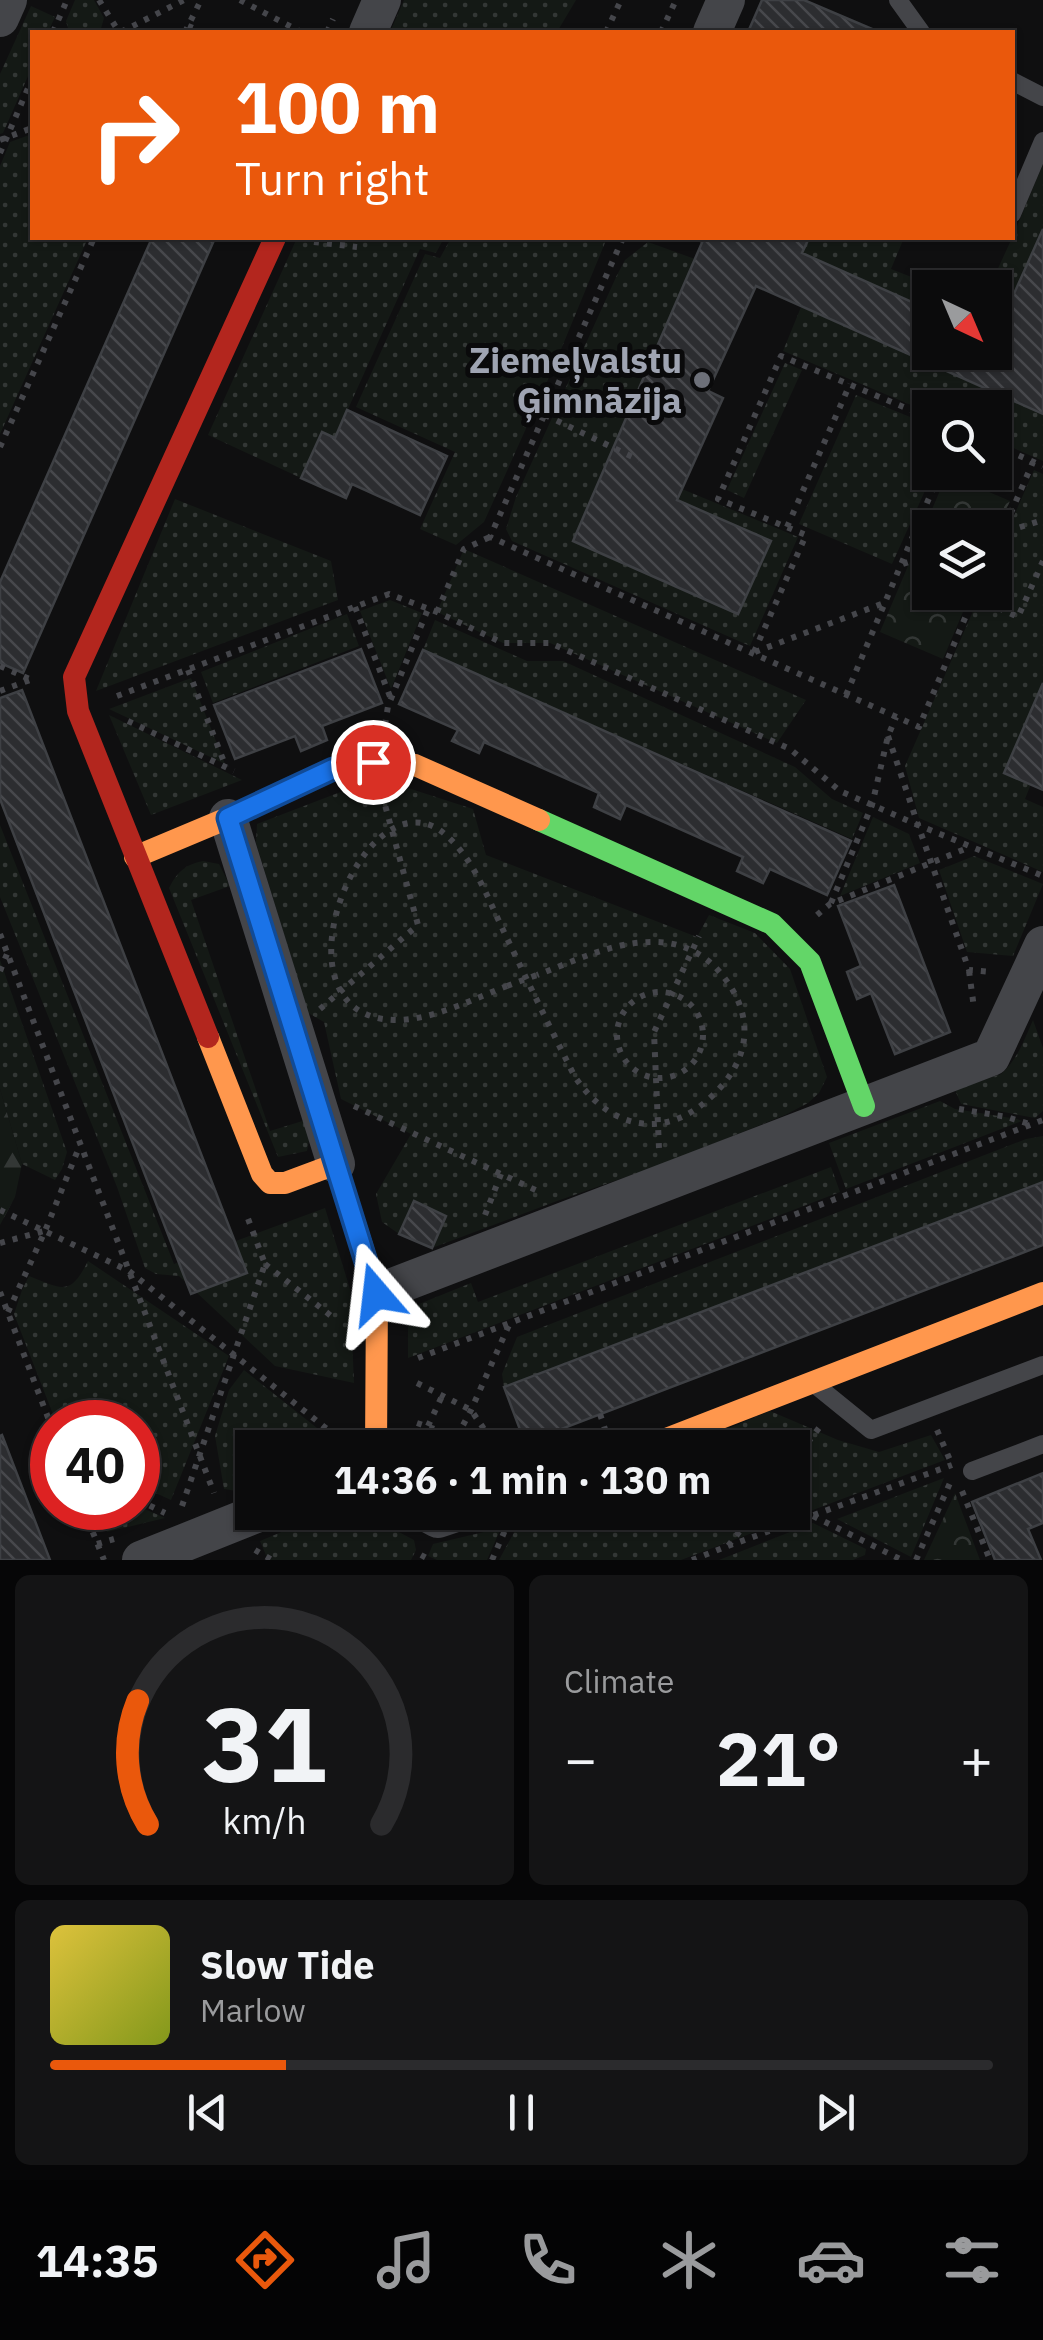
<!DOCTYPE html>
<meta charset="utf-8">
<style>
:root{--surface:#0b0b0c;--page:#141415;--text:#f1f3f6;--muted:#9a9b9d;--line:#2b2b2d;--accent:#ea580c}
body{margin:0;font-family:"IBM Plex Sans",sans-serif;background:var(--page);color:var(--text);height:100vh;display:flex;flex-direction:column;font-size:38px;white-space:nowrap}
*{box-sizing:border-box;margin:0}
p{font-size:32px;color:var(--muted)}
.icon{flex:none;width:55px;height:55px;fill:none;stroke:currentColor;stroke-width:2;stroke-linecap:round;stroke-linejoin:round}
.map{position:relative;height:1560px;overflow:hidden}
.drawer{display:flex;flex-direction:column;gap:15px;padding:15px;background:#060607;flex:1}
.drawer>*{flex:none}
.banner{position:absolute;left:30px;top:30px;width:985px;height:210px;border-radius:0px;box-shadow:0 2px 8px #0004,0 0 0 2px var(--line);background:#ea580c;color:#fff;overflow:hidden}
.needle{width:65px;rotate:136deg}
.fabs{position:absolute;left:912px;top:270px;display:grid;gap:20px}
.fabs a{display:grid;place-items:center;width:100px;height:100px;border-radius:0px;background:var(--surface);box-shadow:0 2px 8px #0004,0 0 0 2px var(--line);font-size:50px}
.speed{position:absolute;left:30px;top:1400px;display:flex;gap:20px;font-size:50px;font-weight:700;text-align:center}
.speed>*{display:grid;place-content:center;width:130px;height:130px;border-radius:50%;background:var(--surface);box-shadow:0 2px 8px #0004,0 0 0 2px var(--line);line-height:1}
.speed .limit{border:15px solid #d22;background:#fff;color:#111}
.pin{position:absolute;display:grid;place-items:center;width:85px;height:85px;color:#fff;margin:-42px;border:5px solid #fff;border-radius:50%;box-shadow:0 2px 10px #0007}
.me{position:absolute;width:110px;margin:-55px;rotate:343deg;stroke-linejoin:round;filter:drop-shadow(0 0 8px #0008)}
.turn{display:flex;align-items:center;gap:35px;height:210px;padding:0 40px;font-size:45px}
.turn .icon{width:130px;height:130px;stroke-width:2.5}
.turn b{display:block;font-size:70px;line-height:85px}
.big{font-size:75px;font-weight:700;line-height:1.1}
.drawer .widget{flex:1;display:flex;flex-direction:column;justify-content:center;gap:15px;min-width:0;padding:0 35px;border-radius:15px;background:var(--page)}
.drawer .dial{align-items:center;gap:0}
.dial svg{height:260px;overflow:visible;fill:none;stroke:var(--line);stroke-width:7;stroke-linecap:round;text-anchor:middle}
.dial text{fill:var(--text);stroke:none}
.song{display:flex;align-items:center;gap:30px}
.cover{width:120px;height:120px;border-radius:15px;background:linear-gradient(135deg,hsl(50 70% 55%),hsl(70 70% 35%))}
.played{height:10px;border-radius:5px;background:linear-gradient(90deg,var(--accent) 25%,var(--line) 25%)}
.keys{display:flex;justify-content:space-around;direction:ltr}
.heat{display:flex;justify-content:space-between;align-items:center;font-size:55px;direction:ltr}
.drawer .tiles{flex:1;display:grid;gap:15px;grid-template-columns:1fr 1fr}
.widget:last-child{grid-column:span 2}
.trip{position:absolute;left:235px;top:1430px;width:575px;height:100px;border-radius:0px;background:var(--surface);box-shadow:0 2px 8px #0004,0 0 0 2px var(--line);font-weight:700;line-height:100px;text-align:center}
.tabs{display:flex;height:160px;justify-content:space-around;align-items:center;background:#040405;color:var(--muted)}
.tabs .icon{width:70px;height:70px}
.tabs .current{color:var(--accent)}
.tabs b{font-size:45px;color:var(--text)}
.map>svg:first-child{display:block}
</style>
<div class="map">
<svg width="1043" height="1560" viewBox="0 0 1043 1560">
<defs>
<pattern id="grass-dots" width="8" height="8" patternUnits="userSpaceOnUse" patternTransform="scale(2.5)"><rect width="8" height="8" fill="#141915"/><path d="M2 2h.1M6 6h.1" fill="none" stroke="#333735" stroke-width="1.8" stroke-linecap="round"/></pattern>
<pattern id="forest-firs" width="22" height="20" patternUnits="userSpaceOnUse" patternTransform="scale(2.5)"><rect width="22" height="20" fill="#141915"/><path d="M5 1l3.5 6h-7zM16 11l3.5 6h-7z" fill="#333735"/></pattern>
<pattern id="park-crowns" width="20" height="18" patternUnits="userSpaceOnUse" patternTransform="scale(2.5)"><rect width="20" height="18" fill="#141915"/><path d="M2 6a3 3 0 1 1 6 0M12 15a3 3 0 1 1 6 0" fill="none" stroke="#333735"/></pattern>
<pattern id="building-back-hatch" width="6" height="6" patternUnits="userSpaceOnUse" patternTransform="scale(2.5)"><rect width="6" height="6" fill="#2c2d30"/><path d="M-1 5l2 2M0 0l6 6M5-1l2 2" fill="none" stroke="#47484c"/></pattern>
</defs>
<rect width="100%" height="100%" fill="#0f0f10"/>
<g fill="url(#grass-dots)">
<polygon points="75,0 94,0 104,18 100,32 69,32 66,21"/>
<polygon points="404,0 576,0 557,32 390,32"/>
<polygon points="31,6 55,17 48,32 32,32 32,67 3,133 0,134 0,74"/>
<polygon points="32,134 32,238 88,238 0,434 0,166 10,142"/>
<polygon points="1043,164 1043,229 1000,325 995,323 995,288 989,288 1012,238"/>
<polygon points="297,238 444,238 436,253 420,249 335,438 321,432 301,478 208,435"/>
<polygon points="451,238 607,238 555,364 484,522 456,545 420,529 455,452 356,407 425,254 440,258"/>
<polygon points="809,238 904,238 891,269 937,287 930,288 930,309 802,253"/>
<polygon points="648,242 695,259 622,425 649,438 604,469 573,541 738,614 771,541 660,492 665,482 798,537 750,646 512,541 506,529 516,497 617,275 625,260"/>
<polygon points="801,307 1043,414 1043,461 995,440 995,408 930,408 930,413 783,351"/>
<polygon points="785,363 802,370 744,498 727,490"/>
<polygon points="856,395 930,425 930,472 933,473 892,564 799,524"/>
<polygon points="1034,470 1043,474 1043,683 1004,772 1031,784 1025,799 1043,807 1043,872 919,818 905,766 981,593 995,592 995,559"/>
<polygon points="175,499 331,561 338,600 96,691"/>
<polygon points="464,549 806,700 777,743 550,643 503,643 437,612"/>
<polygon points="390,600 422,613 391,689 360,611"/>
<polygon points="347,614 359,646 213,703 201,672"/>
<polygon points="435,620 527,661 563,661 795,767 832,799 863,813 852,839 423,650"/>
<polygon points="191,678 225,764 109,709"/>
<polygon points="109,715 242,780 151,815"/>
<polygon points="377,778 473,809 486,855 697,937 709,915 755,933 790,969 827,1077 819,1093 808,1103 785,1115 660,1165 557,1201 432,1248 445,1215 414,1201 399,1234 382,1222 376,1194 411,1134 341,1099 324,1022 308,1013 256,843 257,824"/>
<polygon points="873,817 909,834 920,863 840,896"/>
<polygon points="0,825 174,1264 325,1208 350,1289 354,1383 275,1366 179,1276 156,1274 145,1268 117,1187 0,897"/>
<polygon points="974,856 1043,884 1013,956 967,952 939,870"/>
<path d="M203,861L219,864L230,886L191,900L270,1131L309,1119L310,1135L307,1151L278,1157L169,888C178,871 185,865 203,861Z"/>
<polygon points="0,960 67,1152 62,1169 55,1180 22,1164 0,1089"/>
<path d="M1033,1020L1043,1048V1111L1035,1118L961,1104L955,1090L1001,1074C1018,1059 1024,1040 1033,1020Z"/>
<polygon points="940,1101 955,1109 1017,1119 1022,1121 846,1189 829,1143"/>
<polygon points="1043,1136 1043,1182 504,1387 502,1374 517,1337 1026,1139"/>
<polygon points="831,1167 840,1192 408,1358 408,1319 419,1304 471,1283 478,1302"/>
<path d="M88,1261L229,1356L171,1500L138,1485V1422H56L14,1314L22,1290L29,1276C62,1289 70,1297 88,1261Z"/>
<polygon points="244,1370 341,1447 252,1448 252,1485 237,1491 224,1489 215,1436 229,1390"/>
<polygon points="770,1411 838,1440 879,1452 931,1435 945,1460 681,1560 499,1560 524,1514 528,1513 792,1512 792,1448 684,1447"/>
<polygon points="944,1478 911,1557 837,1519"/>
<polygon points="138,1506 165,1518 107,1532 95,1508 138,1508"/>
<polygon points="327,1513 377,1513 395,1530 414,1540 416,1550 411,1560 268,1560 260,1541"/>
<polygon points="813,1523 866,1549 865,1555 853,1560 719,1560"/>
<polygon points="501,1528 487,1560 437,1560 428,1556 433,1544"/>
</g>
<polygon fill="url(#forest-firs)" points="0,1089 22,1164 15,1197 0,1225"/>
<g fill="url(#park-crowns)">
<polygon points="947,474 1010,501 995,536 995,528 930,528 930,592 971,593 943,659 880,632"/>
<polygon points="955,1493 980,1560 924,1560"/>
</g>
<g fill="url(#building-back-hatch)" stroke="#3e4044" stroke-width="2.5">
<polygon points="762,0 804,0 879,32 748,32"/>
<polygon points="1043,229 1043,414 756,286 708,391 723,398 677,500 771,541 738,614 573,541 704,238 809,238 802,253 930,310 930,352 995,352 995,336"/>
<polygon points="152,238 215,238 23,673 0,663 0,582"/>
<polygon points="347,410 447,456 420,515 352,484 346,498 301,478 322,432 335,438"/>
<polygon points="361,649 382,703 322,726 327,740 301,751 295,736 235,759 214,705"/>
<polygon points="423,650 851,841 827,895 770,869 763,883 737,871 743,857 626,805 620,819 594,807 599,793 484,742 479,753 452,741 458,730 399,704"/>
<polygon points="1043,683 1043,790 1004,773"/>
<polygon points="22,690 247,1273 191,1294 0,799 0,698"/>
<polygon points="894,885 950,1032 895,1054 871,993 857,999 847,972 861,966 838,906"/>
<polygon points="1043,1182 1043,1245 525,1443 504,1387"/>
<polygon points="414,1201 446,1216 432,1248 399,1234"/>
<polygon points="2,1435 50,1560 0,1560 0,1436"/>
<polygon points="1043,1473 1043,1523 1028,1529 1041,1560 995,1560 972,1502"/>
</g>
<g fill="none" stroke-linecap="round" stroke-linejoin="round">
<g stroke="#45464b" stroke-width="6" stroke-dasharray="5 8" stroke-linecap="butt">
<polyline points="99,0 119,32"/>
<polyline points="240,0 301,32"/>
<polyline points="188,26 203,32"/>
<polyline points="53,32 67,0"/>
<polyline points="121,32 184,0"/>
<polyline points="185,32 201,0"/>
<polyline points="327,32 333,19"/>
<polyline points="606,32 621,0"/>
<polyline points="661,32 676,0"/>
<polyline points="0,140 32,128"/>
<polyline points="0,153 32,79"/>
<polyline points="623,238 490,537 919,727 976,592"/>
<polyline points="697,238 703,240"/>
<polyline points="314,242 357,247"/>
<polyline points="545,415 639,460"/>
<polyline points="995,445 1043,466"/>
<polyline points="0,447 94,238"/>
<polyline points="787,527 850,384"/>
<polyline points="995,535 1043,520"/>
<polyline points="995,549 1033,462"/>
<polyline points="903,564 930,555"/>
<polyline points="975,597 1018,617 1043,561"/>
<polyline points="355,607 391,699"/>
<polyline points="437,612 464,549 490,537"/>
<polyline points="754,652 806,535 718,499 781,356 930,418"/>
<polyline points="755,652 884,603"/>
<polyline points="0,666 32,680"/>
<polyline points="188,670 226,767"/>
<polyline points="0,691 30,680"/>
<polyline points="846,695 940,472"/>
<polyline points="117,696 389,594 437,612 503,643 550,643 790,749 840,791 918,825 969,970 993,972"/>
<polyline points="128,721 234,771"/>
<polyline points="385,725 388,706 428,609"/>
<polyline points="888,736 918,825 1043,876"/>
<polyline points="831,903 872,805 888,736 896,717"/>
<polyline points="817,915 830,904 970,847"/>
<polyline points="0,934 214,1493"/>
<polyline points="0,971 7,954"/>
<polyline points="969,971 974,1008"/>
<path d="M507,986C473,999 435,1019 398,1020C260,1021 366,761 447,836C475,861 489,901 505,934C528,982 551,1030 575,1077C610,1129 664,1141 711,1097C753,1058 756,1012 717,969C701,952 679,942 655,942C614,941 575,961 537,975"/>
<circle cx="660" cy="1035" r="43"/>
<polyline points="320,1009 418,925 385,805"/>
<polyline points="354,1106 542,1193"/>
<polyline points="959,1109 1007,1117 1029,1124"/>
<polyline points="659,1148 654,1032 699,936"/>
<polyline points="0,1210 129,1271 337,1437"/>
<polyline points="485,1215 501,1174"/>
<polyline points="0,1243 44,1231"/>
<polyline points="265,1264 335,1319"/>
<polyline points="0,1292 52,1428"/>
<polyline points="8,1312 45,1231 80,1145"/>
<polyline points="418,1358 1043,1120"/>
<polyline points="417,1383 471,1410 497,1448"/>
<polyline points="600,1414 606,1432"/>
<polyline points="417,1423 489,1448"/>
<polyline points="428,1426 442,1396"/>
<polyline points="937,1430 950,1460"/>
<polyline points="451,1448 471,1410 509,1325"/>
<polyline points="792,1463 822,1424"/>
<polyline points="962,1491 990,1560"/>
<polyline points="138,1500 165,1513"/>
<polyline points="182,1506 265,1264 247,1216"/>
<polyline points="83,1508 104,1560"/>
<polyline points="700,1512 744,1526"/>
<polyline points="813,1516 902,1560"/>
<polyline points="97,1544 114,1539"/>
<polyline points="728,1546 952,1465"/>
<polyline points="255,1550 272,1560"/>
<polyline points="421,1555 430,1560"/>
<polyline points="492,1560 513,1512"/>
<polyline points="692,1560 728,1546 755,1512"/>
<polyline points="916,1560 950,1483"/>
</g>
<g stroke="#444549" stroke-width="18">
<polyline points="898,0 921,32"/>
<polyline points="1012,81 1043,97"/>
<polyline points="1012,214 1043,141"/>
<polyline points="818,1387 871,1430 1043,1365"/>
<polyline points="972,1471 1043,1444"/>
</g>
<g stroke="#444549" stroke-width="38">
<polyline points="0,18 8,0"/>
<polyline points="368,32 382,0"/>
<polyline points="712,32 726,0"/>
<polyline points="228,818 336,1164"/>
<polyline points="377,1293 991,1057 1043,945"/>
<polyline points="425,1512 438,1519 459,1512"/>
<polyline points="141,1560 261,1512"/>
</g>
<polyline stroke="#63d668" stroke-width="22" points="539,820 772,924 810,962 864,1106"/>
<g stroke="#ff974d" stroke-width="22">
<polyline points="135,857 228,818 333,769 373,762 415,765 539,820"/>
<polyline points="208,1037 262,1174 270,1183 285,1183 336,1164 377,1293 376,1448"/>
<polyline points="643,1448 1043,1293"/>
</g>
<polyline stroke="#b3261e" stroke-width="22" points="208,1037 78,711 74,677 275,238"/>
<polyline stroke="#45464b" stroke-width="6" stroke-dasharray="5 8" stroke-linecap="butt" points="507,986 537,975"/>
</g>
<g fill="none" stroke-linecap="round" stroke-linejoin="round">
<defs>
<polyline id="route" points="373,762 333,769 228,818 376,1294"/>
</defs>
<use href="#route" stroke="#114b97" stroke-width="25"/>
<use href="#route" stroke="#1a73e8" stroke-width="18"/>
</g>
<circle fill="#6d7079" stroke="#0a0a0b" stroke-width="4" cx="702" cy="380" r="10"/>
<g text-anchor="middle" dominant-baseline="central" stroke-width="10" stroke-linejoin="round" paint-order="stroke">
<g font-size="35" font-weight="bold" fill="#9fa4b2" stroke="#0a0a0b" text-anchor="end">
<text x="682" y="360">Ziemeļvalstu<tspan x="682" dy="40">Ģimnāzija</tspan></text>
</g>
</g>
</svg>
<div class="fabs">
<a><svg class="needle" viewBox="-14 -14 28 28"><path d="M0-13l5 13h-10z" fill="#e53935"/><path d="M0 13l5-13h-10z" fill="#9a9b9d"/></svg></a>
<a><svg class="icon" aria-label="search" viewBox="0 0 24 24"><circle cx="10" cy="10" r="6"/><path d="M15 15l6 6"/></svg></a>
<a><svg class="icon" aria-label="layers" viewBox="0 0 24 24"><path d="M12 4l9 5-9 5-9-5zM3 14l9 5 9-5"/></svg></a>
</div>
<div class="speed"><div class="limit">40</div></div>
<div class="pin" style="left:373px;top:762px;background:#d93025"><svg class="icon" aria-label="arrive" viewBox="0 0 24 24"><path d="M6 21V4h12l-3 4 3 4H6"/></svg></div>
<svg class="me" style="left:376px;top:1294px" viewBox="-20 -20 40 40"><path d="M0-17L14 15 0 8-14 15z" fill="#1a73e8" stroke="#fff" stroke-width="4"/></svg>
<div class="trip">14:36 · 1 min · 130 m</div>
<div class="banner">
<div class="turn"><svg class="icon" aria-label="right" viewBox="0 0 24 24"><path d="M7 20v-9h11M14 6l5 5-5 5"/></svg><div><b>100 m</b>Turn right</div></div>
</div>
</div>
<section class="drawer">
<div class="tiles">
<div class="widget dial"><svg viewBox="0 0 100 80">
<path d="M14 69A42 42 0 1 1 86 69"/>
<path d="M14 69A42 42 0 0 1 11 31" stroke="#ea580c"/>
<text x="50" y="56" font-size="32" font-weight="700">31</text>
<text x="50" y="72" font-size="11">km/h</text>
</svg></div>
<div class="widget"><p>Climate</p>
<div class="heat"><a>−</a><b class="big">21°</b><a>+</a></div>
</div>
<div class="widget">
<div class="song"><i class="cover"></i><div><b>Slow Tide</b><p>Marlow</p></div></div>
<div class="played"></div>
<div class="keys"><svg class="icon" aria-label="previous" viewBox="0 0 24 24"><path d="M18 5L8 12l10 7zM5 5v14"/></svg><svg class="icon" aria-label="pause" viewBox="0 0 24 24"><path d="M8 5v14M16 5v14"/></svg><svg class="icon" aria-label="next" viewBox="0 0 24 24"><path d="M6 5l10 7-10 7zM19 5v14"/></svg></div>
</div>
</div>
</section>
<nav class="tabs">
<b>14:35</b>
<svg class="icon current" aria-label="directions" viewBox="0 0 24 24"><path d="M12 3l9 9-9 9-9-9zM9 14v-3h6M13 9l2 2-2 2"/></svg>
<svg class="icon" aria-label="music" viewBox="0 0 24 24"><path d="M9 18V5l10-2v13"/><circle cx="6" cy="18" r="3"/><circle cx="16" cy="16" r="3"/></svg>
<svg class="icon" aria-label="phone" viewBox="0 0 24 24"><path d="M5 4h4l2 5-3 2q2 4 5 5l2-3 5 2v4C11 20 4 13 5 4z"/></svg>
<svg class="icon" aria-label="climate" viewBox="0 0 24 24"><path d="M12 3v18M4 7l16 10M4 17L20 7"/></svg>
<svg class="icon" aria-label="car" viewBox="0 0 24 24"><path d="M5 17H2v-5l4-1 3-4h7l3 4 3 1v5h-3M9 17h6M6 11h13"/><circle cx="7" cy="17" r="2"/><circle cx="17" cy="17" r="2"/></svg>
<svg class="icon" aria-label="filters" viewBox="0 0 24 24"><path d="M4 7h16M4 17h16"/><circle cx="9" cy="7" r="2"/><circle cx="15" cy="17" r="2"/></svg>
</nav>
